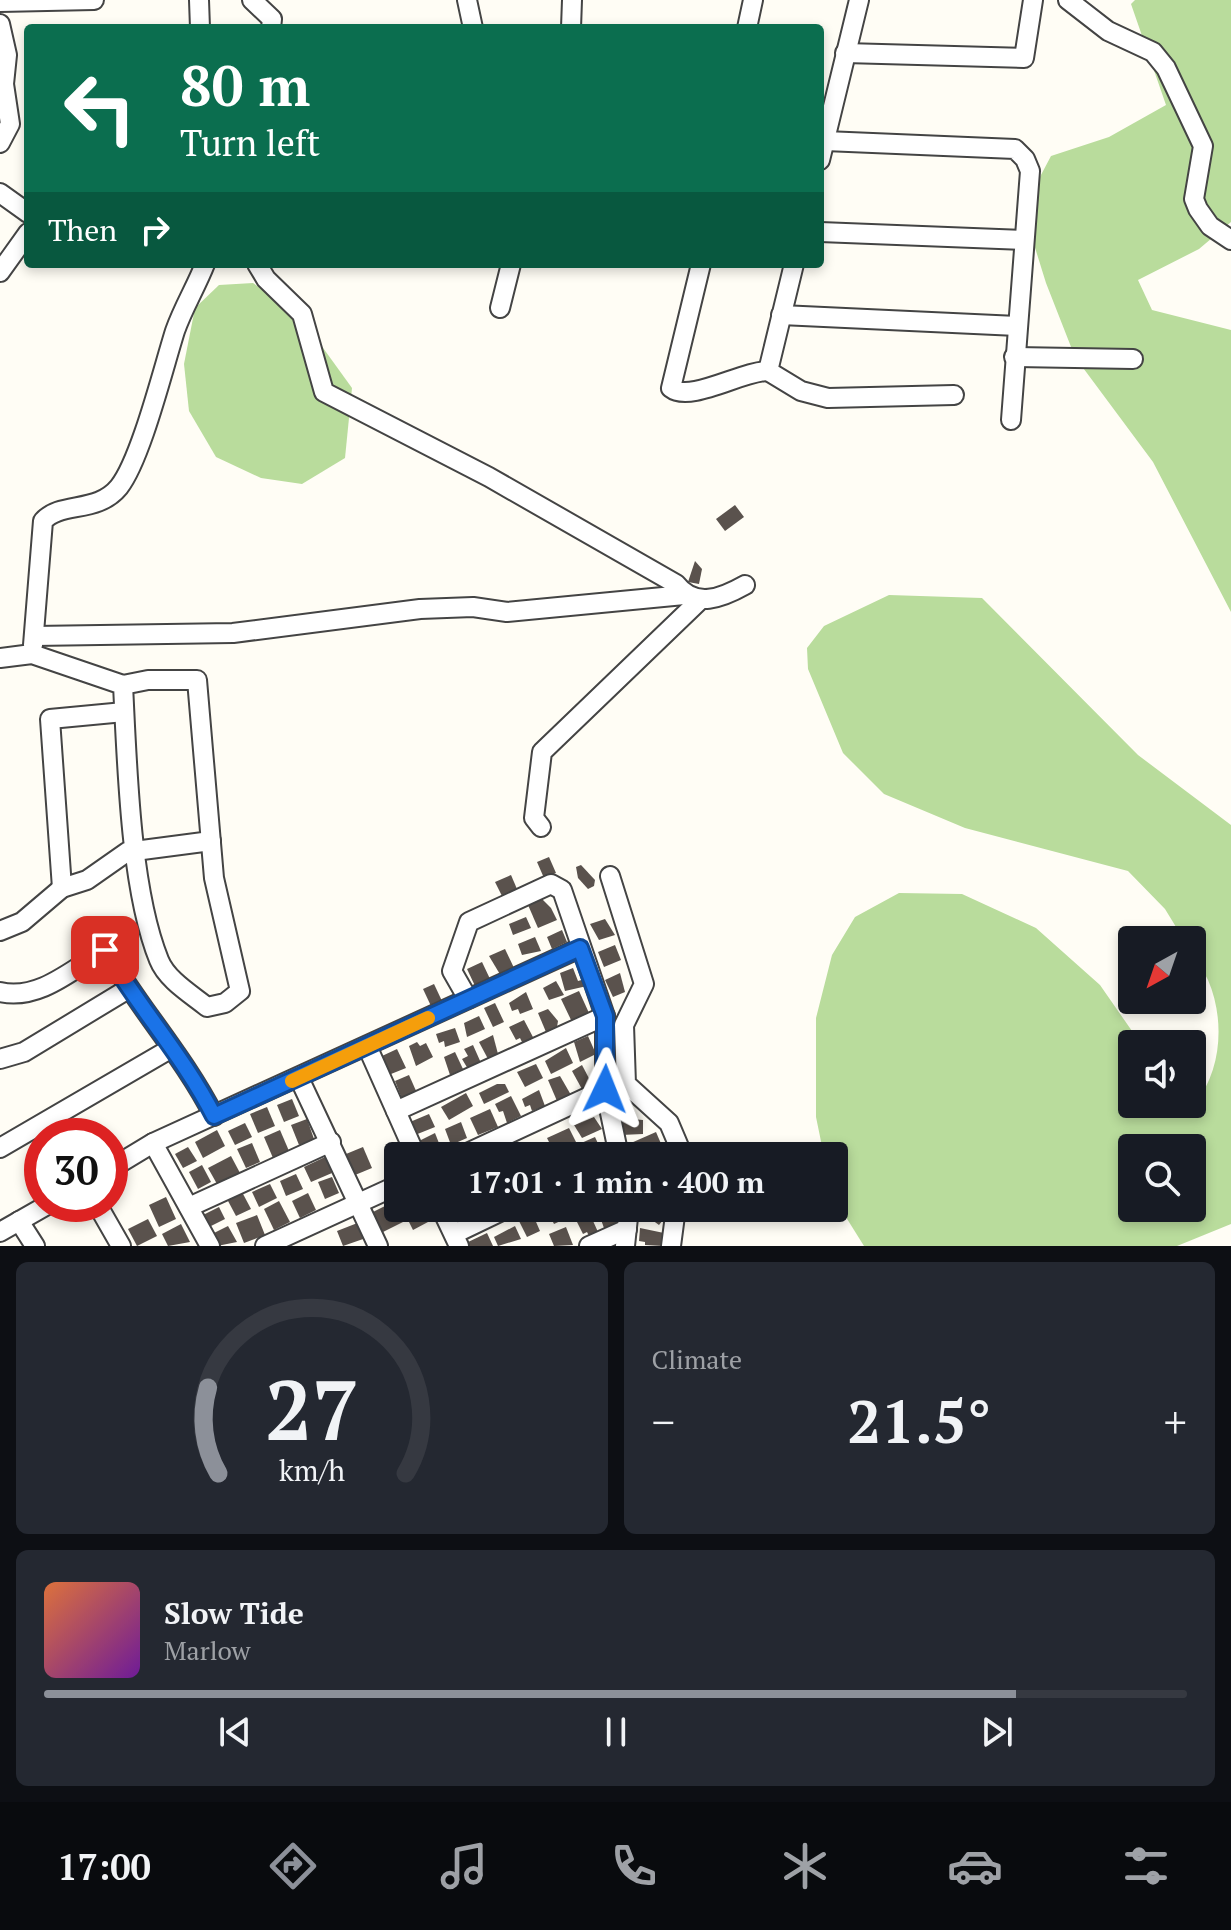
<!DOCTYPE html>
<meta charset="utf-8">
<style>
:root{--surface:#171b24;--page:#242831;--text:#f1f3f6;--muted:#9ea1a6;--line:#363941;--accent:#8c9099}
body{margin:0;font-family:"PT Serif",serif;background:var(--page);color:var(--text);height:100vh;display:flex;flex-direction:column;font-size:30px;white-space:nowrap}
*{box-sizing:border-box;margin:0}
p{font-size:26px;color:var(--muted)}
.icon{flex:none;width:44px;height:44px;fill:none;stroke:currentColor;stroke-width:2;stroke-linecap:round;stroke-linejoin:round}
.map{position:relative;height:1246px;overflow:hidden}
.side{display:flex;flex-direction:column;gap:16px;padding:16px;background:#0d0f14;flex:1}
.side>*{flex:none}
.banner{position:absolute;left:24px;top:24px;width:800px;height:244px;border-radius:8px;box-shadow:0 4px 12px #0003;background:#0b6e4f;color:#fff;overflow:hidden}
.needle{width:52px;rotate:220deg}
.controls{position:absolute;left:1118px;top:926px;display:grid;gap:16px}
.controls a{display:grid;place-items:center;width:88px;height:88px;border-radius:8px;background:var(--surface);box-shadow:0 4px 12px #0003;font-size:40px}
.speed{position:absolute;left:24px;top:1118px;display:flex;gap:16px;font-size:40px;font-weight:700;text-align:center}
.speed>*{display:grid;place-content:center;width:104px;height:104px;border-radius:50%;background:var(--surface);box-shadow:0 4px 12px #0003;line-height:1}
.speed .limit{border:12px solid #d22;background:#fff;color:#111}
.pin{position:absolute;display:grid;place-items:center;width:68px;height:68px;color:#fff;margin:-34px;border-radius:16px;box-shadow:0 4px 12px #0006}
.me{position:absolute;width:88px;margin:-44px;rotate:2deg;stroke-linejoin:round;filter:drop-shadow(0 0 6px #0008)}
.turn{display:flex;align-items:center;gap:28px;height:168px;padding:0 24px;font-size:36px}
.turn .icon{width:104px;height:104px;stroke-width:2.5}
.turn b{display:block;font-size:56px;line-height:68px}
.then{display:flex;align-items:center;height:76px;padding:0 24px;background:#0003;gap:16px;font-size:30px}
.big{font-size:60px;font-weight:700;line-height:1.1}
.side .tile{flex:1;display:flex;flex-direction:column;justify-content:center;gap:12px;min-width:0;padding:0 28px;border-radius:12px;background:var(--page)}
.side .dial{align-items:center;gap:0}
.dial svg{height:208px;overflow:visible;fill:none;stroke:var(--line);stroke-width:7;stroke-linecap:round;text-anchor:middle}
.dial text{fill:var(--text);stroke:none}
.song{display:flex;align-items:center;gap:24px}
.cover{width:96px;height:96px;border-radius:12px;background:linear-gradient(135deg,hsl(20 70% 55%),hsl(280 70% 35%))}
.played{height:8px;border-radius:4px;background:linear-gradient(90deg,var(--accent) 85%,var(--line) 85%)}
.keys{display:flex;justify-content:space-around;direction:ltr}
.heat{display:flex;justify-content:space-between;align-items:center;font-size:44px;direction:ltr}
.side .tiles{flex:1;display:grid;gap:16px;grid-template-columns:1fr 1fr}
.tile:last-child{grid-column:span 2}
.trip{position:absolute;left:384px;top:1142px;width:464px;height:80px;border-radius:8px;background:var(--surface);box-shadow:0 4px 12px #0003;font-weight:700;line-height:80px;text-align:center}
.dock{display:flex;height:128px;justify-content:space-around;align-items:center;background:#090b0e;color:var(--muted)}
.dock .icon{width:56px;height:56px}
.dock .active{color:var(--accent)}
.dock b{font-size:36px;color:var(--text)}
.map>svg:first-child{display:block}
</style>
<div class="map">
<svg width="1231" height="1246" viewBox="0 0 1231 1246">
<rect width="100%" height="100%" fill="#fffdf5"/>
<g fill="#b9dc9c" fill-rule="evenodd">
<polygon points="1135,0 1231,0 1231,222 1199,249 1138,280 1152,310 1231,330 1231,612 1153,462 1075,357 1046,283 1023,209 1051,156 1109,137 1166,105 1131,4"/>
<polygon points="253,283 300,316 352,388 345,458 302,484 261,478 216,457 189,411 184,364 195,308 219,285"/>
<path d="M889,595L982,598L1138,755L1231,825V1224L1177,1246H864L834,1198V1156H824L816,1117V1018L832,955L855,917L899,893L962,894L1036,928L1100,985L1141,1044H1132V1104H1195C1222,1070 1225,1019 1208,980C1201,965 1192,957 1192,940H1184L1165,909L1128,871L965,828L884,794L843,753L808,669L807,648L824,626ZM1132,1148H1192V1208H1132Z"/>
</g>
<g fill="#5a524d">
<polygon points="735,505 744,517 725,531 716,519"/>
<polygon points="695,561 702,569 699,584 688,582"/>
<polygon points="549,857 556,873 544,878 537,862"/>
<polygon points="581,865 595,880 594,886 588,889 578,878 576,867"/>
<polygon points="511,875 517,889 502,896 495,882"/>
<polygon points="542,899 551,908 557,920 538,928 528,905"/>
<polygon points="526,917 531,928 513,935 509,924"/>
<polygon points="605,919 615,935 599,940 590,924"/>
<polygon points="562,930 567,942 552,949 547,937"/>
<polygon points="535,937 541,951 522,955 518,944"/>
<polygon points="615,945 621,960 604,967 598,952"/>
<polygon points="505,949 515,970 501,976 489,956"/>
<polygon points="482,962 491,981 476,988 467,969"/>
<polygon points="573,968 578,981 585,979 587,986 565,991 560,973"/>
<polygon points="620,973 625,992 613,997 605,980"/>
<polygon points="556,981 564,995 549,1000 543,988"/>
<polygon points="434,984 442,1001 431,1006 423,989"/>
<polygon points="579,991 589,1013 572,1022 561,999"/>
<polygon points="526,992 533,1009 520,1014 518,1009 512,1011 509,1003"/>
<polygon points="495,1003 504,1022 493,1027 484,1008"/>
<polygon points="548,1009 558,1021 557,1027 546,1032 538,1013"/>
<polygon points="479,1016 485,1029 467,1037 464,1023"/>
<polygon points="524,1020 534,1039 523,1044 520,1038 516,1040 509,1027"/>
<polygon points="455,1028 460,1042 445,1047 444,1041 439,1043 436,1034"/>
<polygon points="493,1035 498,1054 488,1059 479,1042"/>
<polygon points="588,1036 596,1054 580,1062 574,1042"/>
<polygon points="417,1042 420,1046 426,1043 433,1057 416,1066 409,1046"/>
<polygon points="473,1045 481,1063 468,1069 462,1059 468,1056 464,1049"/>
<polygon points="566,1048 573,1063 551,1074 545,1061"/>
<polygon points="397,1049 406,1068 386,1076 380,1061 384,1060 382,1056"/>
<polygon points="455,1052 463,1069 450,1075 444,1057"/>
<polygon points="536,1064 543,1078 525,1087 517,1072"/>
<polygon points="582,1065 593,1086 583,1091 572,1071"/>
<polygon points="409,1075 417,1093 402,1099 395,1081"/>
<polygon points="560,1076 571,1095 557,1101 548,1080"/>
<polygon points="497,1084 505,1084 509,1092 484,1104 479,1093"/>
<polygon points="539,1090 545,1106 532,1111 530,1105 525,1107 522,1099"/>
<polygon points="466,1093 473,1106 449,1120 441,1107"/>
<polygon points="511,1096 521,1116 507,1123 503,1111 499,1112 495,1104"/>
<polygon points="292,1099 299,1116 284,1122 277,1105"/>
<polygon points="267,1107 275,1126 258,1133 250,1114"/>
<polygon points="490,1109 498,1127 478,1135 470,1118"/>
<polygon points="429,1114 435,1127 415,1135 410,1122"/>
<polygon points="594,1117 602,1129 582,1138 574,1125"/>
<polygon points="621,1118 643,1120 643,1134 621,1135"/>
<polygon points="307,1119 314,1139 299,1145 291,1125"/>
<polygon points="461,1122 467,1138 451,1145 445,1129"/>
<polygon points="245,1123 252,1137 235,1145 228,1131"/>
<polygon points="569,1128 576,1142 554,1152 547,1138"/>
<polygon points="217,1130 225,1146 203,1158 195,1142"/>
<polygon points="280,1130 289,1151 273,1158 264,1137"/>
<polygon points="656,1132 662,1146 637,1156 631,1143"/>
<polygon points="435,1133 442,1151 424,1155 417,1142"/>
<polygon points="595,1137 602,1152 598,1156 584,1156 579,1144"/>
<polygon points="252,1143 260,1162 246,1168 237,1149"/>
<polygon points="537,1143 543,1154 524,1156 522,1152"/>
<polygon points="188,1147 197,1161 183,1168 175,1154"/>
<polygon points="363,1147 372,1168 355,1175 346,1154"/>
<polygon points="231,1156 240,1173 217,1184 208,1168"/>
<polygon points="325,1157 332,1173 311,1182 304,1167"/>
<polygon points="202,1165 211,1182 198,1189 189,1172"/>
<polygon points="296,1174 303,1189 286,1196 280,1181"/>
<polygon points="332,1177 339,1193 325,1199 318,1182"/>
<polygon points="270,1184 277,1198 259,1207 252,1192"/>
<polygon points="242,1192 251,1209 236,1216 227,1199"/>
<polygon points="308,1193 316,1210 300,1218 292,1201"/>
<polygon points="166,1197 176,1219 159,1227 149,1205"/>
<polygon points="279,1201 290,1222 274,1230 264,1209"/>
<polygon points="393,1202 403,1222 381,1233 371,1213"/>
<polygon points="219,1207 225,1219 209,1227 203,1215"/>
<polygon points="402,1208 421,1208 428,1222 413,1230"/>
<polygon points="454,1208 468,1208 473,1218 457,1226 449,1211"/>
<polygon points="546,1208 570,1208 573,1215 554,1224"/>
<polygon points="597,1208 614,1208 618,1222 615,1226 605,1231"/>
<polygon points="644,1208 659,1210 666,1216 659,1225 641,1212"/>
<polygon points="589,1212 598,1232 589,1236 587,1232 583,1234 575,1218"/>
<polygon points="525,1213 527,1218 533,1215 540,1231 527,1237 517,1217"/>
<polygon points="257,1215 265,1235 244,1243 236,1223"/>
<polygon points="148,1219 157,1236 137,1246 128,1229"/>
<polygon points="360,1222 366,1238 343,1246 337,1231"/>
<polygon points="181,1224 190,1242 168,1246 162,1234"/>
<polygon points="228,1226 237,1242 217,1246 212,1234"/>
<polygon points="515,1226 521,1239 498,1246 494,1237"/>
<polygon points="566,1227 573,1245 554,1246 549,1234"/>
<polygon points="640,1228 664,1233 663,1246 645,1245 645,1242 639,1241"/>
<polygon points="487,1233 493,1246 468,1246 466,1243"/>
</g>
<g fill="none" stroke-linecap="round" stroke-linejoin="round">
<defs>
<g id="minor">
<polyline points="199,0 200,28"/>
<polyline points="252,0 272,19 271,28"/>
<polyline points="467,0 473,28"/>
<polyline points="1068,0 1108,31 1153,52 1166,68 1203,146 1194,199 1198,209 1210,226 1231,240"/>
<polyline points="0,2 94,0"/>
<polyline points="0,24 7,55 4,84 10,124 0,143"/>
<polyline points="571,28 572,0"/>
<polyline points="747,28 753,0"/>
<polyline points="845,53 1024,58 1033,0"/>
<polyline points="825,141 1015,149 1025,159 1030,171 1011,420"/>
<polyline points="820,160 859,0"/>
<polyline points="0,193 28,213"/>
<polyline points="820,232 1023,240"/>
<path d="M257,264L266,279L302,314L324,392L489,477L676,584C695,609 722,598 745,585"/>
<path d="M701,264L671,388C690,403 742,371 768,371"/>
<polyline points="794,264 768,371 801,391 828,398 954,395"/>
<polyline points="0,272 28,233"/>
<polyline points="500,308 511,264"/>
<polyline points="781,315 1017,326"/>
<polyline points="1014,357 1133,359"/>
<polyline points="34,636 233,633 420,609 473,607 507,612 684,595"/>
<path d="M33,645L43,521C61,501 97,514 119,487C141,459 163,369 175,331C183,308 196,287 205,264"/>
<path d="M0,658L32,654L123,685L148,680H197L214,878L240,991L225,1003L207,1007C191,994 167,980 159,960C130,889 127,762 123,685"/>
<polyline points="541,827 534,818 542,752 699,601"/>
<polyline points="610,876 644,984 624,1025 626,1084 669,1123 683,1156"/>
<polyline points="62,888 50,719 124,712"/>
<polyline points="0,931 22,922 62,888 87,880 127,852 211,841"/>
<path d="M0,992C39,1001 73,969 105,950C139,1008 184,1057 214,1116"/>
<polyline points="468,999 452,971 469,922 551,884 562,890 605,1016 605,1089 619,1156"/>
<polyline points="367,1046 416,1156"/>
<polyline points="0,1059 24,1052 128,989"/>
<polyline points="299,1078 378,1246"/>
<polyline points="396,1111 605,1016"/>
<polyline points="153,1143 210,1246"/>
<polyline points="0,1148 170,1049"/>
<polyline points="461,1156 605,1089"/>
<polyline points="110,1169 153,1143 580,948"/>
<polyline points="97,1204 121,1246"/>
<polyline points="189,1207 331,1142"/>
<polyline points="441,1208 459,1246"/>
<polyline points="19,1221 35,1246"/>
<polyline points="0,1232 49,1204"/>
<polyline points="454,1234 508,1208"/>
<polyline points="265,1246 398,1185"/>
<polyline points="589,1246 627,1229"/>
<polyline points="625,1246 629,1208"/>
<polyline points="671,1246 676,1208"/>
</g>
</defs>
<use href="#minor" stroke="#444" stroke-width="22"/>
<use href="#minor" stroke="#fff" stroke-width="18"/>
</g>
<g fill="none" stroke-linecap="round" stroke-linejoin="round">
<defs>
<path id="route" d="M105,950C139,1008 184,1057 214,1116L580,948L605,1016V1089"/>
</defs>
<use href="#route" stroke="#114b97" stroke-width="20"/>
<use href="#route" stroke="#1a73e8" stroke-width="14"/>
<polyline stroke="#f59e0b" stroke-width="14" points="292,1081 428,1018"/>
</g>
</svg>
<div class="controls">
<a><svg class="needle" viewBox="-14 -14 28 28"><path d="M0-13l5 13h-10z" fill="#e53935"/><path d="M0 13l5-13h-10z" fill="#9ea1a6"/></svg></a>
<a><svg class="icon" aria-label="sound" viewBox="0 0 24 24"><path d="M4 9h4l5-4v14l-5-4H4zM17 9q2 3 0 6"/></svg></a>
<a><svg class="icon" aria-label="search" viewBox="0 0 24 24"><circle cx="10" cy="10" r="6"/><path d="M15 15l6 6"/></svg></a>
</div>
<div class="speed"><div class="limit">30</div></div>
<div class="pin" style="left:105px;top:950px;background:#d93025"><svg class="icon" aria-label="arrive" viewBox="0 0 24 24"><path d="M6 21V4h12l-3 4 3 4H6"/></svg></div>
<svg class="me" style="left:605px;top:1089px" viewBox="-20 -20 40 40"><path d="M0-17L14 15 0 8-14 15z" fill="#1a73e8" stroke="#fff" stroke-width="4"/></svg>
<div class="trip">17:01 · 1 min · 400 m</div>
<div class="banner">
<div class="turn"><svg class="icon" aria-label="left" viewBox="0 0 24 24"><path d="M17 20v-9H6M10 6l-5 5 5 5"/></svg><div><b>80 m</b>Turn left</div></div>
<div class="then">Then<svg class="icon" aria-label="right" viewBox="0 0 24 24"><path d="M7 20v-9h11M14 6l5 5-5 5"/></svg></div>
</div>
</div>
<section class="side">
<div class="tiles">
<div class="tile dial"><svg viewBox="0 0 100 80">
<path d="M14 69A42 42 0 1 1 86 69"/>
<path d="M14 69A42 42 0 0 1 10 36" stroke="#8c9099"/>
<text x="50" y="56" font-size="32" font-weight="700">27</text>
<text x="50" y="72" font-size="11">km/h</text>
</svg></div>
<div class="tile"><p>Climate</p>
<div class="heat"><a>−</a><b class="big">21.5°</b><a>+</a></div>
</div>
<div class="tile">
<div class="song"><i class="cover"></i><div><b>Slow Tide</b><p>Marlow</p></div></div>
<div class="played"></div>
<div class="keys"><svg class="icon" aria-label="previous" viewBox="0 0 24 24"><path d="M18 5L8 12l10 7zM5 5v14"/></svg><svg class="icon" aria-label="pause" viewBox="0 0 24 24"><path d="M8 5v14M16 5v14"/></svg><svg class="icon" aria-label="next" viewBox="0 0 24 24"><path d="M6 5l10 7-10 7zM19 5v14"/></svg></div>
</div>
</div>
</section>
<nav class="dock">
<b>17:00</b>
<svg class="icon active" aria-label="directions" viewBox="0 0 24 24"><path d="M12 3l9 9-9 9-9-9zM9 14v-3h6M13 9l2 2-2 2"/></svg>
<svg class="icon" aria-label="music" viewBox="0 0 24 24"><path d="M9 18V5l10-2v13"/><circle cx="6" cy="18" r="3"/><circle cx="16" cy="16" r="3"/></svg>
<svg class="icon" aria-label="phone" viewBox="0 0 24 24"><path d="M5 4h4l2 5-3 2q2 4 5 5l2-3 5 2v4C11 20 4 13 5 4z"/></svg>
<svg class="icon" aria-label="climate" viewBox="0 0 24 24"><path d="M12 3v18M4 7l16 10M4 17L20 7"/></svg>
<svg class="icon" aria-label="car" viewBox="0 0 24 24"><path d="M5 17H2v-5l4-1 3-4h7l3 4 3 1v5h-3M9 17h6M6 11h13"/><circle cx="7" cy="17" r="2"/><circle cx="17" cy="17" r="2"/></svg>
<svg class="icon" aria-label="filters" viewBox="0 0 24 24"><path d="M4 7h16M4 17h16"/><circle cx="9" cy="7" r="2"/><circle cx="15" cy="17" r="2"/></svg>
</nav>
